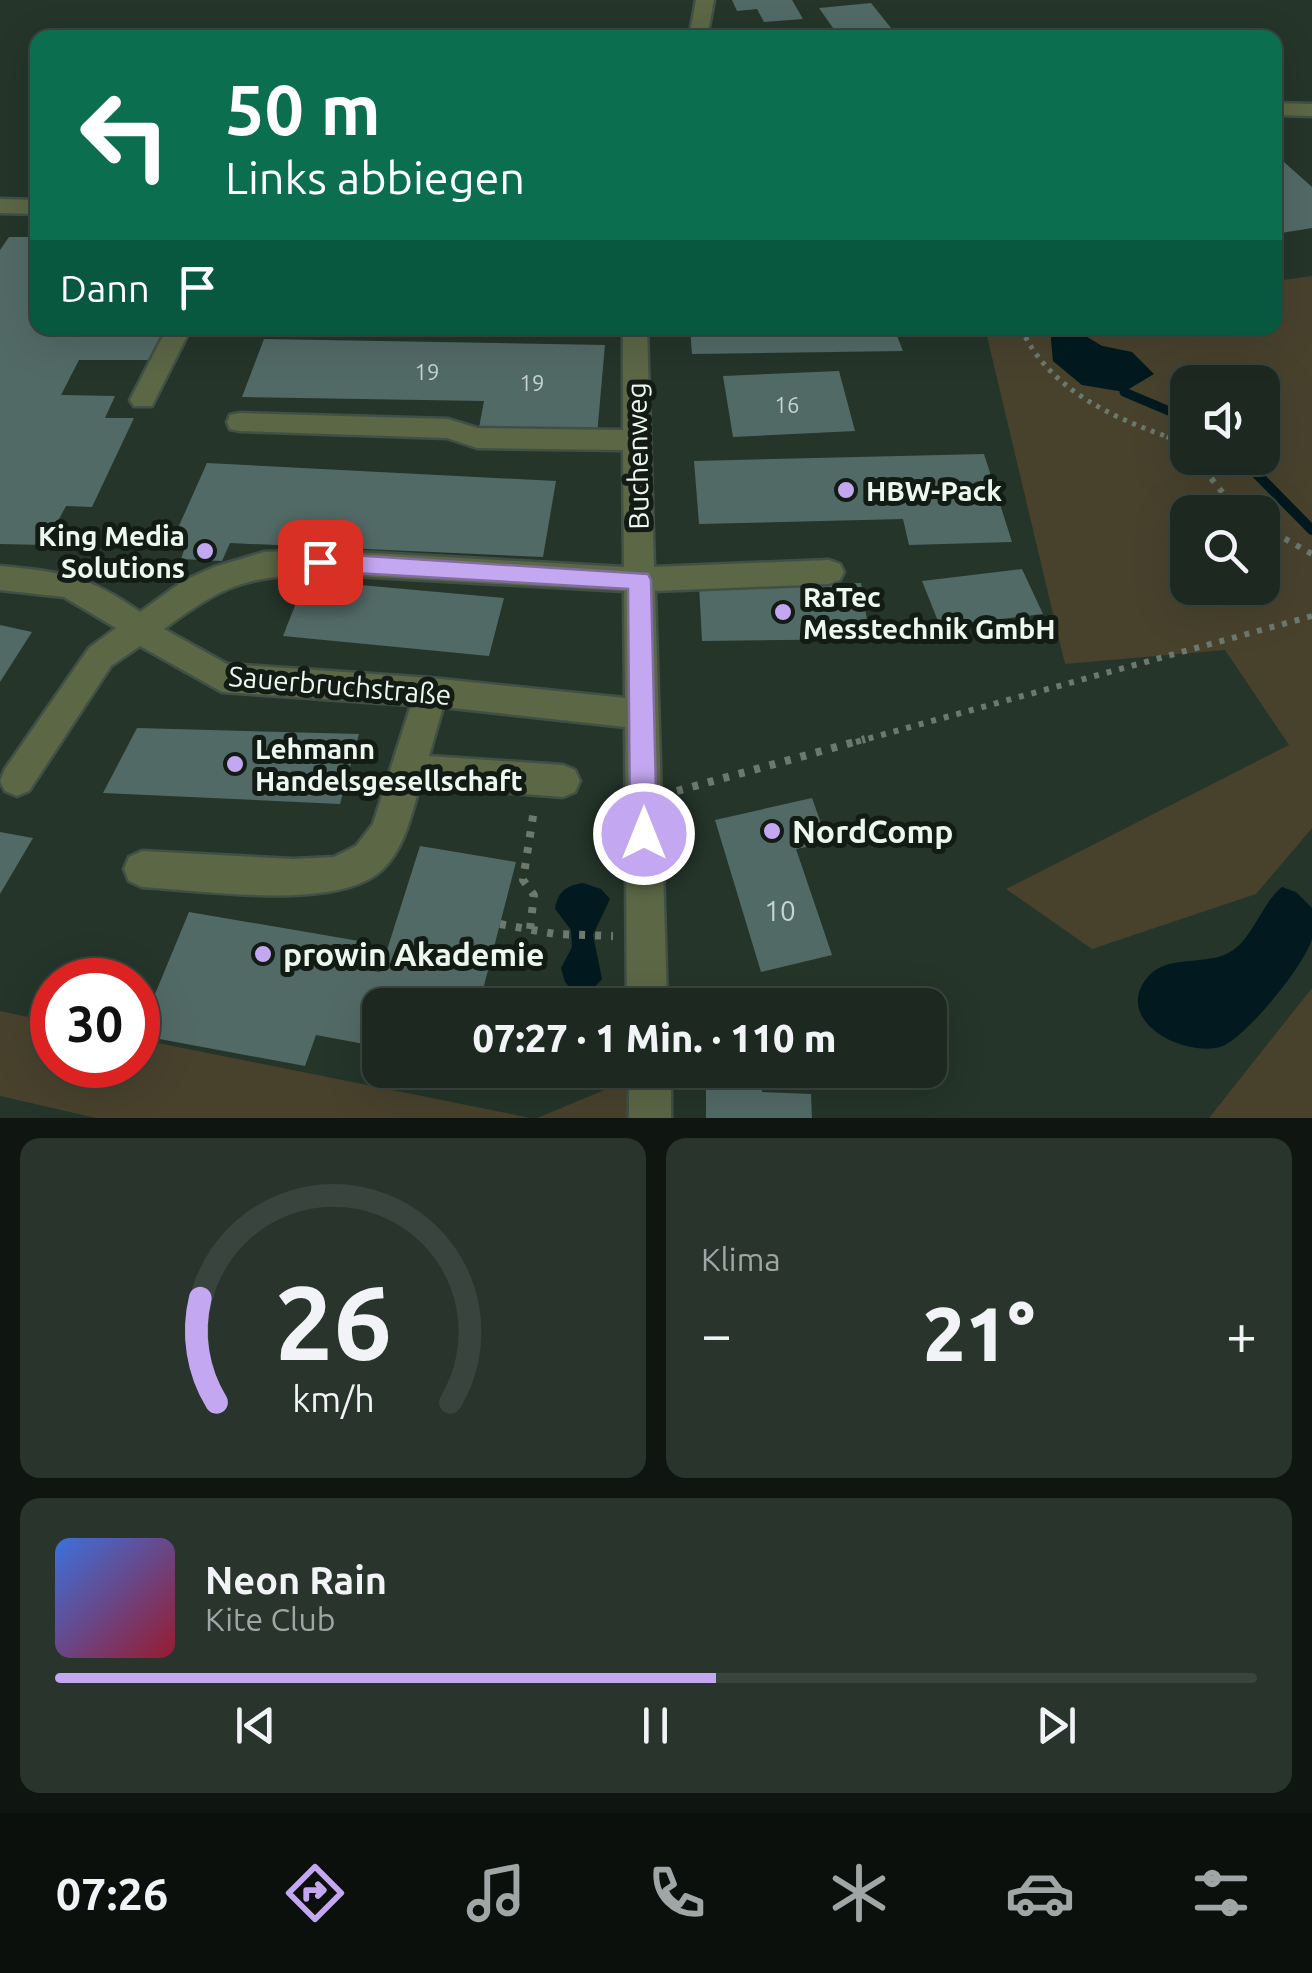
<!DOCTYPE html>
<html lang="de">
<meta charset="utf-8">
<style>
:root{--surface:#1c2820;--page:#29342d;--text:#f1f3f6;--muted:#a0a6a5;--line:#3a443e;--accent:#c4a7f1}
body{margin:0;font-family:Ubuntu,sans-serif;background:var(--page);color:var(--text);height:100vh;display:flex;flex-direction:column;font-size:38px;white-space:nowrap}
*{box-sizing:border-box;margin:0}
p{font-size:32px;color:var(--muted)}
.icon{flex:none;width:55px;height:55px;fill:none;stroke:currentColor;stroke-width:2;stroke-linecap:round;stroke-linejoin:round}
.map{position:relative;height:1118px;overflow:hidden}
.drawer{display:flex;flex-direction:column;gap:20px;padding:20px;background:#0f1612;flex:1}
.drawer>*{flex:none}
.hud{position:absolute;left:30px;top:30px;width:1252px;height:305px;border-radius:20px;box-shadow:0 10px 40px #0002,0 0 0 2px var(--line);background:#0b6e4f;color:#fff;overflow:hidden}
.fabs{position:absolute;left:1170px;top:365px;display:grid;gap:20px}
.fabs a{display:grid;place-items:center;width:110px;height:110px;border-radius:20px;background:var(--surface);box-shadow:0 10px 40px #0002,0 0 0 2px var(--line);font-size:50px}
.speed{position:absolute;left:30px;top:958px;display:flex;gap:20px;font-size:50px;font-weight:700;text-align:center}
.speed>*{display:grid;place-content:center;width:130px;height:130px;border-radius:50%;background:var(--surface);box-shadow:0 10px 40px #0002,0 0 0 2px var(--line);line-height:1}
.speed .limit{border:15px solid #d22;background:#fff;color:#111}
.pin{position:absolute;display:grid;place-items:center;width:85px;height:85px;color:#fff;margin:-42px;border-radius:20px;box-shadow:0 5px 15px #0006}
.me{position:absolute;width:110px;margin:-55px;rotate:0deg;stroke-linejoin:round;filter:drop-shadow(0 0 8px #0008)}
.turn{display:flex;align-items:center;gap:35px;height:210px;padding:0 30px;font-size:45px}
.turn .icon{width:130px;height:130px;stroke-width:2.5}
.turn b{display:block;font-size:70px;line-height:85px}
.then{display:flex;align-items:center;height:95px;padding:0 30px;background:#0003;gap:20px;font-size:38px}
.big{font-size:75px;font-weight:800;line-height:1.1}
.drawer .card{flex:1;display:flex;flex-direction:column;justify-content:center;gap:15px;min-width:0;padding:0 35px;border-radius:20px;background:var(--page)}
.drawer .dial{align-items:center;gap:0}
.dial svg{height:260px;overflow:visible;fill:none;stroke:var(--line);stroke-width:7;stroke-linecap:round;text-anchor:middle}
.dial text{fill:var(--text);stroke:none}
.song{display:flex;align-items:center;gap:30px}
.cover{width:120px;height:120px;border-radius:15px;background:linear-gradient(135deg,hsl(220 70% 55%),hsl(350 70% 35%))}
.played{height:10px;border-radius:5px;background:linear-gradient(90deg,var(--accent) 55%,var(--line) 55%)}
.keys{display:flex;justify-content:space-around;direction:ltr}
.heat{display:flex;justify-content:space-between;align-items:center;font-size:55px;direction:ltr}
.drawer .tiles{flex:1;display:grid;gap:20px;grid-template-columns:1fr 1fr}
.card:last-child{grid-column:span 2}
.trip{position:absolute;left:362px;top:988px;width:585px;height:100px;border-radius:20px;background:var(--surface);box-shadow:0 10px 40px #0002,0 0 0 2px var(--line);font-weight:800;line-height:100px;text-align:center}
.menu{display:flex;height:160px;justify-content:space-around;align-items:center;background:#0b100d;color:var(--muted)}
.menu .icon{width:70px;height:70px}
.menu .on{color:var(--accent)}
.menu b{font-size:45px;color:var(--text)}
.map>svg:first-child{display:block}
</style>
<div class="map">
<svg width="1312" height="1118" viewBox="0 0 1312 1118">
<rect width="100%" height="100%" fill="#25352a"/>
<g fill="#48422d" fill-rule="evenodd">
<path d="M1312,276V828L1256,894L1092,949L1006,889L1289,745L1225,650L1065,664L985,328H1050L1053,361L1082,385L1132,352L1102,346L1072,328H1275V281ZM1188,382H1262V458H1188ZM1188,512H1262V588H1188Z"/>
<polygon points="1312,988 1312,1118 1209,1118"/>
<polygon points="0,1011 52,1022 52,1065 138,1065 138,1039 531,1118 96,1118 0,1096"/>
<polygon points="643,1074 643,1118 537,1118"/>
</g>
<g fill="#021a1f">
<polygon points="1050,328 1072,328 1102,346 1132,352 1154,374 1124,392 1082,385 1053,361"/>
<path d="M583,883L601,889L610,899L593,935L602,979L593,989L575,993L565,982L561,968L572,947L571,930L555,909C558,891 566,886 583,883Z"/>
<path d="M1282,887L1296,892L1312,908C1312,917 1312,929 1312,938C1307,963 1243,1041 1220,1047C1184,1057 1114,1022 1146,979C1164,955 1198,965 1224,955C1252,944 1259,906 1282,887Z"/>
</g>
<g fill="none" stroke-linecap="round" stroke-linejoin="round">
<polyline stroke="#021a1f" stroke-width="9" points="1124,392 1188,419"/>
<polyline stroke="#021a1f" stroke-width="10" points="1241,458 1312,530"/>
</g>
<g fill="#526a66">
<polygon points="732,0 792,0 803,19 764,22 757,9 737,11"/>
<polygon points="871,3 895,33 840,38 819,8"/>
<polygon points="1275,154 1312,187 1312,228 1275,234"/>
<polygon points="9,237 38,237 38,328 176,328 161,360 79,360 61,395 115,396 105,418 134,418 92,507 66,506 45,545 0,544 0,250"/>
<rect x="525" y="328" width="73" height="4"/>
<polygon points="690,328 894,328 903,351 692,354"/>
<polygon points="264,339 605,345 597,435 478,433 484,401 242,397"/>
<polygon points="839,371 855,431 733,437 723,376"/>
<polygon points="984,454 1012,542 909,545 903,519 699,524 694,461"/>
<polygon points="207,463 556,481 543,557 230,543 222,561 181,559 188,539 174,537"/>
<polygon points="1022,569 1043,614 940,626 922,581"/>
<polygon points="305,580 504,598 489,656 283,636"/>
<polygon points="861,583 870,639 702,641 699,585"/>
<polygon points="0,625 32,632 0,682"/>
<polygon points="137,728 359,734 340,804 103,793"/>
<polygon points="812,798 828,843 796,849 832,955 761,972 715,820"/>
<polygon points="0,832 33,838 0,894"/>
<polygon points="420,846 516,862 479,1005 380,1005 380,1047 316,1035 305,1066 138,1035 189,912 359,941 351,967 380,972"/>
<polygon points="706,1070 761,1070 762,1092 811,1094 812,1118 706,1118"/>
</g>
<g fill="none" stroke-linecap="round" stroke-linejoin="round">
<defs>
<g id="minor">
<polygon points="696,0 714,0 707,38 689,38"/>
<polygon points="1275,103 1312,104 1312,116 1275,115"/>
<polygon points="0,199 38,200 38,214 0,213"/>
<polygon points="167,328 191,328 152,406 134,406 130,400"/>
<path d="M623,328H647L654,567L829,560L840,564L844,572L840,580L829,584L655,591L667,1005H627L625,727L443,707L429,756L563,765L575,770L580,781L575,792L563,797L420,786C411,815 405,848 382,870C337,912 203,890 142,887L129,881L124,869L129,857L142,851L293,859L334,857L356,846L373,824L411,705L222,692L140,646L111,666L29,791L17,796L5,791L0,781L5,769L89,648L116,628L64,597L0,590V566C62,572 88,575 140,612L183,581L214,567L264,552L320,550L624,567L623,450L477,448L447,438L240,431L230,429L227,422L230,415L240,413L448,419L477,428L623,430ZM320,574L624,591L625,698L431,678L227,664L164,629C223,585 246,576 320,574Z"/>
<rect x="629" y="1070" width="42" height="48"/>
</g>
</defs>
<use href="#minor" stroke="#415046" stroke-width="5"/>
<path stroke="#6b796f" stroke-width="5" stroke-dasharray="4 6" stroke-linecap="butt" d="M1021,328C1049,390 1113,418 1174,439"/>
<g stroke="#6b796f" stroke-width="6" stroke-dasharray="5 8" stroke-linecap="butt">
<polyline points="1167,436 1188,447"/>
<polyline points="1195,458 1238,512"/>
<polyline points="1262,526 1312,554"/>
<polyline points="856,742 1312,616"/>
</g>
<g stroke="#6b796f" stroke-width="8" stroke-dasharray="6 10" stroke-linecap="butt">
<polyline points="677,791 865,739"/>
<polyline points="500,924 555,934 613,936"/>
<polyline points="530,929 534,895 523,880 534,810"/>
</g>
<use href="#minor" fill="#5c6746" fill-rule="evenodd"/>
</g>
<polygon fill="#c4a7f1" stroke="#7f6d9d" stroke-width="2.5" points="320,553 648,574 651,580 657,834 653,843 644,847 634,843 630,834 628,589 320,571 309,562"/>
<g fill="#c4a7f1" stroke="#131b15" stroke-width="4">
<circle cx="846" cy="490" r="10"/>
<circle cx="205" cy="551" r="10"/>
<circle cx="783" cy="612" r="10"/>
<circle cx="235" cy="764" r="10"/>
<circle cx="772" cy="831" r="10"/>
<circle cx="263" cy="954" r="10"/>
</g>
<g text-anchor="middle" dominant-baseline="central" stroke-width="10" stroke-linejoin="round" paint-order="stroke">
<g font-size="22" fill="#c6d4cd">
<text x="427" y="371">19</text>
<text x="532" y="382">19</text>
<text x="787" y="404">16</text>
</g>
<g font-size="28" fill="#ecf7ef" stroke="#131b15">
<text transform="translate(637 456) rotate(-91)">Buchenweg</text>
<text transform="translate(340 685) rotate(5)">Sauerbruchstraße</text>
</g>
<g font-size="28" font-weight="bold" fill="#ecf7ef" stroke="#131b15" text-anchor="start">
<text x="866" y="490">HBW-Pack</text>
<text x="185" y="535" text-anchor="end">King Media<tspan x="185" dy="32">Solutions</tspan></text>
<text x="803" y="596">RaTec<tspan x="803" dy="32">Messtechnik GmbH</tspan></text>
<text x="255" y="748">Lehmann<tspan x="255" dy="32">Handelsgesellschaft</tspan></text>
</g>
<g font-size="28" fill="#c6d4cd">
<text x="780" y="910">10</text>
</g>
<g font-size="32" font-weight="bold" fill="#ecf7ef" stroke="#131b15" text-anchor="start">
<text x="792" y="831">NordComp</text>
<text x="283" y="954">prowin Akademie</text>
</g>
</g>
</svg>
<div class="fabs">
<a><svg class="icon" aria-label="sound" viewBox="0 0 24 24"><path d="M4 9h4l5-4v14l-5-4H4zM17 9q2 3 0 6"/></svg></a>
<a><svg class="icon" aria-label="search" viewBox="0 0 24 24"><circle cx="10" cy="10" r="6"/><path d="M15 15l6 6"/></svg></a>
</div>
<div class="speed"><div class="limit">30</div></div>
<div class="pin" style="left:320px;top:562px;background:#d93025"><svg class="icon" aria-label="arrive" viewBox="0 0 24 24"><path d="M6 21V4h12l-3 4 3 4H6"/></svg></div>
<svg class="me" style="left:644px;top:834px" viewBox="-20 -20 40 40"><circle r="17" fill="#c4a7f1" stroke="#fff" stroke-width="3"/><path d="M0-11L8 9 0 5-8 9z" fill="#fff"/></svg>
<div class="trip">07:27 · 1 Min. · 110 m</div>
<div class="hud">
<div class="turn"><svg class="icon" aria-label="left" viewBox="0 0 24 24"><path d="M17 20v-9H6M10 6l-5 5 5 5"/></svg><div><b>50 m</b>Links abbiegen</div></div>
<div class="then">Dann<svg class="icon" aria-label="arrive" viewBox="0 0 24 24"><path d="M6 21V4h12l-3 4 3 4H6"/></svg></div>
</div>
</div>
<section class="drawer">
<div class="tiles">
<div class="card dial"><svg viewBox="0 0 100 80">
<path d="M14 69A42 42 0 1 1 86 69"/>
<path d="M14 69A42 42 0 0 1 9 37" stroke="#c4a7f1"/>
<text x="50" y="56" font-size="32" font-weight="700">26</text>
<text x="50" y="72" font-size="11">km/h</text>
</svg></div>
<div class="card"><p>Klima</p>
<div class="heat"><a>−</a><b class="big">21°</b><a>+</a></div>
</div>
<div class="card">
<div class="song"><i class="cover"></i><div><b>Neon Rain</b><p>Kite Club</p></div></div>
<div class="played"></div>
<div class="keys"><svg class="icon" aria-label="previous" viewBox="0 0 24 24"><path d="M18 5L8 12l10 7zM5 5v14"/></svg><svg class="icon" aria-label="pause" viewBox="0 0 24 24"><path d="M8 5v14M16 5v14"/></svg><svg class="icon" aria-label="next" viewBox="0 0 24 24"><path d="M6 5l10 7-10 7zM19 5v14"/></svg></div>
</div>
</div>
</section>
<nav class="menu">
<b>07:26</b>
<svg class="icon on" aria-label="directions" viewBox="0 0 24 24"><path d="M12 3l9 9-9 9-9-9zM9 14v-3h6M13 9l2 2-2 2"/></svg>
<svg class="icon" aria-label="music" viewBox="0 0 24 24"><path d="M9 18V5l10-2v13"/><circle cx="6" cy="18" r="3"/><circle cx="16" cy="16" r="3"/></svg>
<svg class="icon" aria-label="phone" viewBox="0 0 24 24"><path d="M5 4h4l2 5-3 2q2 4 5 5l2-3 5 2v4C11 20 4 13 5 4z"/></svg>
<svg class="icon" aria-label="climate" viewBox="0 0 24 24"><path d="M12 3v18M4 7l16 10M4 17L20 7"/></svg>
<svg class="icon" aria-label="car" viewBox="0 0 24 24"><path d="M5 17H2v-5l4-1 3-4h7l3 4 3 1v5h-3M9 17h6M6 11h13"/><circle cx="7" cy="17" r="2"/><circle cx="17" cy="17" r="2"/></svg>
<svg class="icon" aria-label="filters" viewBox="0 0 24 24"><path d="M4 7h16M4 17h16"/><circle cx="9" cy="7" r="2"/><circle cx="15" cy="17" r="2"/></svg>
</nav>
